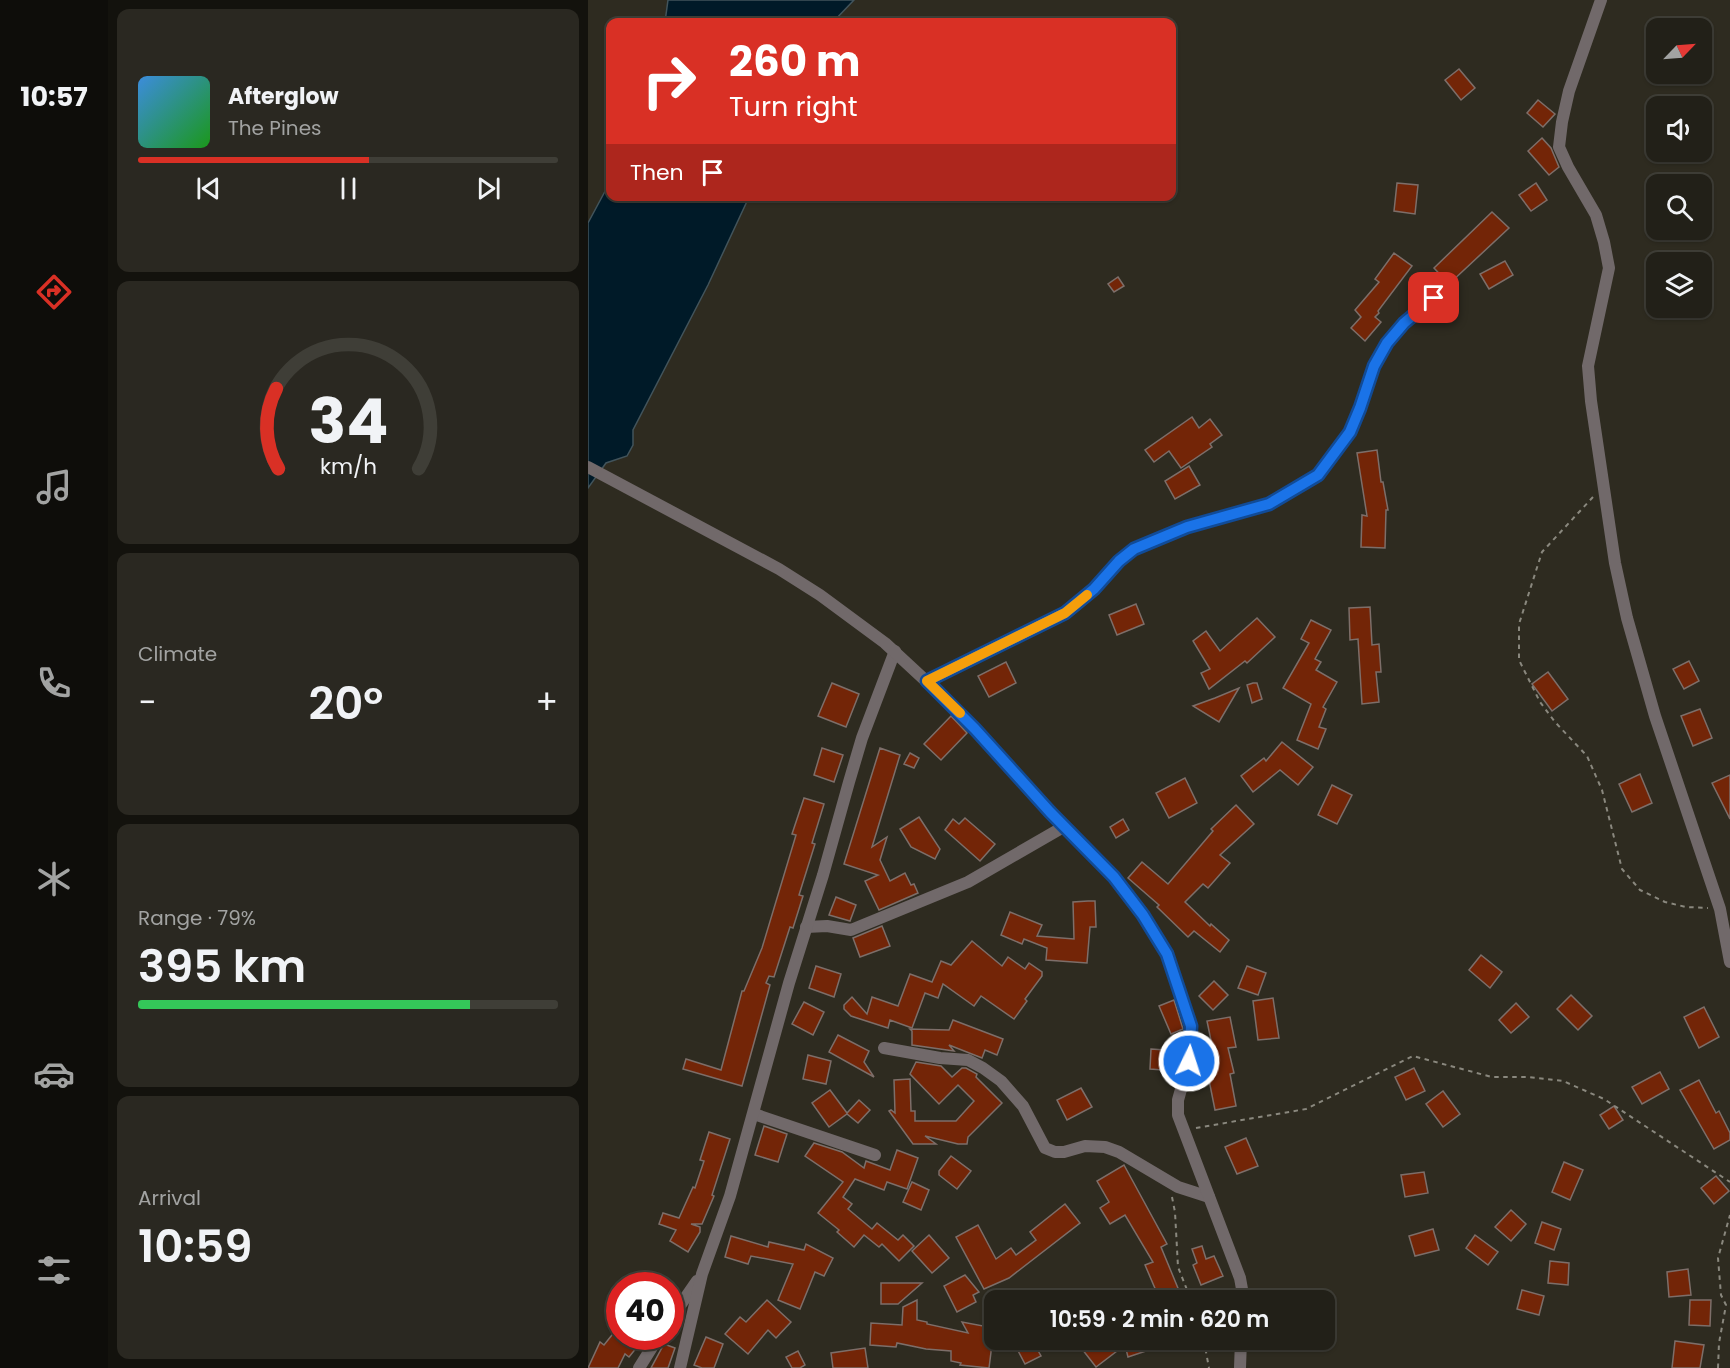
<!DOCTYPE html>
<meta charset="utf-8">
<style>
:root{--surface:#222018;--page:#2a2821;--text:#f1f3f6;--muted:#a2a3a2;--line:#3f3e37;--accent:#d93025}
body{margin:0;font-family:Poppins,sans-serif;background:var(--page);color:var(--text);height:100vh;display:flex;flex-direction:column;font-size:22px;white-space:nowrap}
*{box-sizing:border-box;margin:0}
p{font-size:20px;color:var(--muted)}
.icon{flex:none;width:33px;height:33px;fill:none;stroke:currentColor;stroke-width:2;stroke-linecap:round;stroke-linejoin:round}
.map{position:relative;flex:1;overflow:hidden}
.side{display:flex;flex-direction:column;gap:9px;padding:9px;background:#13120d;width:480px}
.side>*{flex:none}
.guide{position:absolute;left:18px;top:18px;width:570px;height:183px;border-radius:12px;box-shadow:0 2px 4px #0004,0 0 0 2px var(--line);background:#d93025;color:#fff;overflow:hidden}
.needle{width:39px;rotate:65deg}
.controls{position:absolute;left:1058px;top:18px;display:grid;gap:12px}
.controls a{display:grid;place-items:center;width:66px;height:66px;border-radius:12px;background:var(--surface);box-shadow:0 2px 4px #0004,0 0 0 2px var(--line);font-size:30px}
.speed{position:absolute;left:18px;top:1272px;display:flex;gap:12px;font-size:30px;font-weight:700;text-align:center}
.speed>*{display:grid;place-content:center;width:78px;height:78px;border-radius:50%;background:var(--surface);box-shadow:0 2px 4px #0004,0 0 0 2px var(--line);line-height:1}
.speed .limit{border:9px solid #d22;background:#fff;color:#111}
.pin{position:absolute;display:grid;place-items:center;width:51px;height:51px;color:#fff;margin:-26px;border-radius:12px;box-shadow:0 3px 9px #0006}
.me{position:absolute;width:66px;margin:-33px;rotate:4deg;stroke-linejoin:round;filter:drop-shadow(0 0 4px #0008)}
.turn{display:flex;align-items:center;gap:21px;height:126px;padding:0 24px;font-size:27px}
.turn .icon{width:78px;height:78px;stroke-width:2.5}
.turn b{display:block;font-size:42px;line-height:51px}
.then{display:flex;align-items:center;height:57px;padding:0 24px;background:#0003;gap:12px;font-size:22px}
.big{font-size:45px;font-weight:600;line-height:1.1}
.side .card{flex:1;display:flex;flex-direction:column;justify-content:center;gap:9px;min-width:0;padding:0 21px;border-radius:12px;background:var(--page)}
.side .dial{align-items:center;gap:0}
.dial svg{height:156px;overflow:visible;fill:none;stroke:var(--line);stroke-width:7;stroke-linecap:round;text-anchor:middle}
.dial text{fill:var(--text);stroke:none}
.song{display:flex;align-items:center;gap:18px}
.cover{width:72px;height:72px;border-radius:9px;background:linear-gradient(135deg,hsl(210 70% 55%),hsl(120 70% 35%))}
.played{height:6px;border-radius:3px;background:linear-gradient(90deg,var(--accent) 55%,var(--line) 55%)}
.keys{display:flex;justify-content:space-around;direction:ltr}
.heat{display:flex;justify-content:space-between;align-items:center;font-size:33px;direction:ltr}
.charge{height:9px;border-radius:4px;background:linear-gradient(90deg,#34c759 79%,var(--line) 0)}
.trip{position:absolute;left:396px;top:1290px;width:351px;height:60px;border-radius:12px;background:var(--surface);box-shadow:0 2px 4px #0004,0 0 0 2px var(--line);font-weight:600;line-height:60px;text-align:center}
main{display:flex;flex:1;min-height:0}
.dock{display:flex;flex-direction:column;width:108px;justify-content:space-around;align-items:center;background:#0e0d0a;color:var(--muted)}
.dock .icon{width:42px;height:42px}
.dock .on{color:var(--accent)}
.dock b{font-size:27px;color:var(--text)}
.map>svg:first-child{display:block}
</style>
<main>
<nav class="dock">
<b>10:57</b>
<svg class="icon on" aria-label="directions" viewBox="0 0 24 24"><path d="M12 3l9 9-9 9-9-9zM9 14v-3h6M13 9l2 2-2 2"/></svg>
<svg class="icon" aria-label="music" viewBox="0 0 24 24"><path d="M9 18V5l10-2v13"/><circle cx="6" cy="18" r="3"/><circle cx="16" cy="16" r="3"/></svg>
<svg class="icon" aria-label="phone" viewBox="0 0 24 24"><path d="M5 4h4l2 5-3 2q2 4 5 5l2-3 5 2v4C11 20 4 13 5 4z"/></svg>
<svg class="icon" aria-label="climate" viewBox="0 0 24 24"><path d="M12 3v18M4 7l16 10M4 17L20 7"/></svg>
<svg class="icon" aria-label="car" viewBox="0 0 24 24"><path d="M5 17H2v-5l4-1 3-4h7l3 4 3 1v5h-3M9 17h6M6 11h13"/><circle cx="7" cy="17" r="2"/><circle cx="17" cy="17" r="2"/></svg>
<svg class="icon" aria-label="filters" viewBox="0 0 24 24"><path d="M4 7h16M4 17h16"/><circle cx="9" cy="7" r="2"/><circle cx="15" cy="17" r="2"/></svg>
</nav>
<section class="side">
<div class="card">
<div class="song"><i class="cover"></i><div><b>Afterglow</b><p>The Pines</p></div></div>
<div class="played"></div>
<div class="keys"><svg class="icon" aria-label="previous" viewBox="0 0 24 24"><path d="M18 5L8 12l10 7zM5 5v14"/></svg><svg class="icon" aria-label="pause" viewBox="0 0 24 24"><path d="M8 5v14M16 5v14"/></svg><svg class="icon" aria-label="next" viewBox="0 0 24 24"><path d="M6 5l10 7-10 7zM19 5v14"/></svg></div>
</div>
<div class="card dial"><svg viewBox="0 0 100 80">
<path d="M14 69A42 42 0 1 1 86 69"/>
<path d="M14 69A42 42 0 0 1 13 28" stroke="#d93025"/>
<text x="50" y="56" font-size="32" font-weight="700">34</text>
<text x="50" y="72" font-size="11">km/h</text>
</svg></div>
<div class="card"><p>Climate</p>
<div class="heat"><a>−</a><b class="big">20°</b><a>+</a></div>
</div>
<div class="card"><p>Range · 79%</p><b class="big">395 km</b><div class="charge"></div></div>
<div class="card"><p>Arrival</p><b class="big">10:59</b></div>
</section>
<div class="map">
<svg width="1142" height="1368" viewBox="0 0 1142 1368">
<rect width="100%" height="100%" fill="#2e2b20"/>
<g fill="#001a28" stroke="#42545b" stroke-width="1.5">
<polygon points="80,0 266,0 245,22 77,22"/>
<polygon points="22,182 22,196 161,197 120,285 45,430 45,445 39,456 18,463 0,488 0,223"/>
</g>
<g fill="#732507" stroke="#7d6e69" stroke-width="1.5">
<polygon points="871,69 887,88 873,100 857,80"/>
<polygon points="950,100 967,114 955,127 939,113"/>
<polygon points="954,138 963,148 971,167 961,175 940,151"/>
<polygon points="809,183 830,185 827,214 806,211"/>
<polygon points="948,183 959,200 943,211 931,195"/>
<polygon points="904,212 921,228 861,284 846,268"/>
<polygon points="806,253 824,266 790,311 791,313 787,317 793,322 777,341 763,328 773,317 767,310 791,282 787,279"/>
<polygon points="917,261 925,275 901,289 892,274"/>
<polygon points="530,277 536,286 526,292 520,284"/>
<polygon points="604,417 611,428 622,419 634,435 622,444 624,447 593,468 581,451 566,462 557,450"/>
<polygon points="789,450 793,482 795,482 800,510 798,510 797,548 773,547 774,515 779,516 769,453"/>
<polygon points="601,466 612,485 587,499 577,481"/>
<polygon points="548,604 556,624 529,635 521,615"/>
<polygon points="782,607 784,645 791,644 793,672 788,672 791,702 774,704 770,639 762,640 761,608"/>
<polygon points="669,618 687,637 659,663 657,661 621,689 613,673 622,669 605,641 618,631 632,651"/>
<polygon points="723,620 743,630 727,659 733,662 728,670 749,682 735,707 738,709 731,727 738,729 730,749 709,740 723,704 695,688 721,643 713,639"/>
<polygon points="1101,661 1111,681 1096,689 1085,669"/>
<polygon points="418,662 428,683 401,697 390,676"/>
<polygon points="960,672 980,699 964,711 944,684"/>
<polygon points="244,683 271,694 258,727 230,716"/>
<polygon points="665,683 669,683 674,699 664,703 659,685"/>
<polygon points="651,688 631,722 605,706 627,698"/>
<polygon points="1112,709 1124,738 1105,746 1093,716"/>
<polygon points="363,716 379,733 353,760 336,744"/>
<polygon points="694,742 725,767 710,785 692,770 665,792 653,776 676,758 678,761"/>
<polygon points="234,748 255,755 246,782 226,775"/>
<polygon points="292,748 312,755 284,847 299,837 292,860 302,881 317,873 323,885 326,884 330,893 291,910 277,881 290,875 256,864"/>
<polygon points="322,753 331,758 326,768 316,764"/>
<polygon points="1052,774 1064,803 1044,812 1031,784"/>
<polygon points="1142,775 1142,819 1124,783"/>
<polygon points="597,778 609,803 581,818 568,793"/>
<polygon points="744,785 764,795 749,824 730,815"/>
<polygon points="216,798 236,804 224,843 227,844 211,895 215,896 205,928 202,927 186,977 181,976 178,983 182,985 154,1086 95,1069 98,1059 133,1070 154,991 156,991 174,948 208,835 204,834"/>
<polygon points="648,805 666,824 632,855 642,863 620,888 615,884 597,902 622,926 623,924 641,940 632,952 606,931 600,937 569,907 571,905 540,878 554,862 580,884 625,831 623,829"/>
<polygon points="331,817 352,849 347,859 323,847 312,829"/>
<polygon points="377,818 407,844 392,861 357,830 365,819 371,824"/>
<polygon points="535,819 541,830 528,838 522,827"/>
<polygon points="248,897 268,905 262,921 241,915"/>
<polygon points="500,901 507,901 508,927 502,927 499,963 458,960 459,948 436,939 434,944 413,935 422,912 454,925 449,936 486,939 485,902"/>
<polygon points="294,926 302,946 272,957 265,938"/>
<polygon points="384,941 414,966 420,957 437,969 441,963 454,972 454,976 437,999 439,1001 426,1019 393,996 386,1006 355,984 350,998 337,993 324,1028 302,1020 300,1028 263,1016 256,1009 256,1005 264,997 279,1014 284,997 310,1006 322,974 344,982 353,961 363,965"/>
<polygon points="893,955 914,972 902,988 881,970"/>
<polygon points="228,966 253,974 246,997 221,988"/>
<polygon points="659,966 678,973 670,995 650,988"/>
<polygon points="626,981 640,995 625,1010 611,996"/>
<polygon points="983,995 1004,1016 990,1030 969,1009"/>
<polygon points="685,998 691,1038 670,1040 665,1001"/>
<polygon points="586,1000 595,1029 583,1034 571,1006"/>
<polygon points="216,1002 236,1012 225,1035 204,1024"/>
<polygon points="928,1003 941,1017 923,1033 911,1020"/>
<polygon points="1116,1007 1131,1037 1111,1048 1096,1017"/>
<polygon points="642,1017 648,1047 640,1048 646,1073 642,1074 648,1106 627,1110 621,1080 625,1079 620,1056 626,1055 619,1021"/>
<polygon points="365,1020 415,1039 409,1055 397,1050 394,1058 361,1045 366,1051 324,1045 324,1031 322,1029 361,1030"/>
<polygon points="250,1035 281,1051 276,1062 286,1077 241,1052"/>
<polygon points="563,1049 577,1050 575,1070 562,1069"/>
<polygon points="220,1055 243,1061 238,1084 215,1079"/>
<polygon points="328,1062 353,1066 364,1077 374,1068 378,1068 389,1074 388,1077 414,1103 380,1137 379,1144 370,1144 337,1136 348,1144 325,1144 301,1111 303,1110 307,1113 306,1080 322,1079 323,1111 327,1111 327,1121 368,1121 386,1101 370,1085 351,1104 322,1074"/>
<polygon points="826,1068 837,1091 818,1100 807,1077"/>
<polygon points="1072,1072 1081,1089 1054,1104 1044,1087"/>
<polygon points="1111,1080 1128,1113 1131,1111 1142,1133 1142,1140 1126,1149 1092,1090"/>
<polygon points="493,1088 504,1107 479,1120 469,1100"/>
<polygon points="242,1090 259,1113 271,1100 282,1110 270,1123 259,1114 241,1127 224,1103"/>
<polygon points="855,1091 872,1114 855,1127 838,1104"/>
<polygon points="1026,1106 1035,1120 1021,1129 1012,1115"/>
<polygon points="176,1126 199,1134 190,1162 167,1155"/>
<polygon points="121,1132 142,1139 124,1195 126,1196 114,1224 103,1224 112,1227 112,1232 100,1252 82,1241 88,1230 71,1224 75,1213 91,1218 105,1187 107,1188 116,1161 112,1160"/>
<polygon points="658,1138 670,1166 649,1174 637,1147"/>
<polygon points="226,1143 254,1152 276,1168 278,1161 302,1170 309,1150 330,1158 319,1189 299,1182 296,1190 267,1179 255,1197 264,1204 260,1209 284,1229 289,1223 310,1240 315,1235 326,1246 311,1261 294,1244 291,1247 276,1235 266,1247 249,1232 251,1230 230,1213 255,1182 217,1156"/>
<polygon points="363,1156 383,1171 369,1189 351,1175 351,1171"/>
<polygon points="976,1162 995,1170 982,1200 964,1192"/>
<polygon points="536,1165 579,1244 573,1247 592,1293 589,1294 592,1300 572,1300 557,1265 565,1262 537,1215 522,1224 512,1208 521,1202 509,1181"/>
<polygon points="836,1172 840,1193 817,1197 813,1175"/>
<polygon points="1128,1176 1141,1191 1126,1204 1113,1188"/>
<polygon points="324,1182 341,1190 333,1210 315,1202"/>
<polygon points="477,1204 492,1223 421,1278 396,1289 368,1237 390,1225 408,1259 423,1248 428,1255 448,1240 442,1232"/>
<polygon points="923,1210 938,1224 923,1241 907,1227"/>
<polygon points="954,1222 973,1229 966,1250 947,1243"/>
<polygon points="845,1229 851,1250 827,1256 821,1236"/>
<polygon points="341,1235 361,1258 344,1273 324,1251"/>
<polygon points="887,1235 910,1252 900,1265 878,1248"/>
<polygon points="143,1236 180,1247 181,1242 216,1250 218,1244 245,1258 236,1276 227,1272 212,1309 190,1300 205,1264 163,1256 160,1264 137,1257"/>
<polygon points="614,1246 618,1259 626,1256 635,1276 613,1285 605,1265 609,1263 604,1249"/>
<polygon points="962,1261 981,1263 980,1285 960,1283"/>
<polygon points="1100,1269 1103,1295 1081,1297 1079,1272"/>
<polygon points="377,1275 391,1292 385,1295 388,1302 369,1312 356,1286"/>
<polygon points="293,1283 334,1283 310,1304 293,1304"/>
<polygon points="934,1290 956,1296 951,1315 929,1309"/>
<polygon points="179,1300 203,1322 188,1338 180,1330 160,1354 137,1334 152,1317 158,1322"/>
<polygon points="329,1300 329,1320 339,1322 339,1324 380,1333 374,1322 406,1328 401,1368 372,1365 373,1363 363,1361 363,1351 338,1349 309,1343 308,1347 282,1345 283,1323 314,1325 315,1307"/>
<polygon points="1102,1300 1123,1300 1122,1326 1101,1325"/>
<polygon points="32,1325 32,1336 58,1336 41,1357 37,1354 30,1368 0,1368 12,1342 16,1345"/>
<polygon points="118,1337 135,1344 126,1368 114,1368 106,1365"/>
<polygon points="436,1340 444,1340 453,1356 437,1364 427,1345"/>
<polygon points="487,1340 558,1340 561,1350 540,1357 537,1345 508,1367"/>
<polygon points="1087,1341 1116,1345 1112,1368 1084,1368"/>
<polygon points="76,1344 87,1348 80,1368 63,1368"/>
<polygon points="277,1348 280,1368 245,1368 243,1353"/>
<polygon points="210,1351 217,1365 212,1368 204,1368 198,1357"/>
</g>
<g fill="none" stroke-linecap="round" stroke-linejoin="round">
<g stroke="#8a887e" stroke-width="2" stroke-dasharray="4.5 4.5" stroke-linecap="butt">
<polyline points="1005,497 954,552 931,624 931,660 952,702 967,722 999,756 1014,790 1034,869 1052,890 1077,902 1098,907 1120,908"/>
<polyline points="608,1128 718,1109 825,1056 904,1077 940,1077 975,1081 1016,1099 1142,1182"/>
<polyline points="584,1197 587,1212 590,1267 603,1300"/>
<polyline points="619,1340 618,1352 621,1368"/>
<polyline points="1130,1368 1131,1343 1138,1305 1133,1295 1130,1258 1142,1215"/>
</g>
<g stroke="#71696a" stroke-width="12">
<polyline points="1013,0 981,91 974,122 971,147 980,167 1008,215 1016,242 1021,268 1000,366 1003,401 1027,563 1039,618 1067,716 1132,909 1142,962"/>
<polyline points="339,681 477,613 505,589 531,561 546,550 599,527 681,504 730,475 762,432 772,408 786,366 799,343 816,323 847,298"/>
<polyline points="218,927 239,926 263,930 380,882 477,826"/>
<polyline points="296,1048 352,1058 380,1060 395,1068 413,1081 435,1106 457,1148 467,1152 476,1152 497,1146 517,1147 531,1152 590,1187 621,1197"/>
<polyline points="166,1114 287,1155"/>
<polyline points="82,1320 109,1281"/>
<polyline points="51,1368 71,1336"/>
<polyline points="92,1368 114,1274 142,1196 201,983 235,875 261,782 274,738 307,651"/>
</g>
<g stroke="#71696a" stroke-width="12">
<polyline points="0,467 191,569 232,595 297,643 365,706 462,811 526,877 555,915 579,954 603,1026 601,1061 590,1100 590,1115 652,1278 656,1300"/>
<polyline points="652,1368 653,1340"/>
</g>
</g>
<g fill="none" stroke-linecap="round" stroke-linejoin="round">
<defs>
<polyline id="route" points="601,1061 603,1026 579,954 555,915 526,877 462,812 387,729 339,681 477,613 506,589 531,561 546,549 599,527 681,504 730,475 762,432 772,408 786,366 799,343 816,323 846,298"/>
</defs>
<use href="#route" stroke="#114b97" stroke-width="15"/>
<use href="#route" stroke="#1a73e8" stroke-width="10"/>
<polyline stroke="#f59e0b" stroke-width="10" points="372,713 339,681 477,613 499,595"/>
</g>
</svg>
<div class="controls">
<a><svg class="needle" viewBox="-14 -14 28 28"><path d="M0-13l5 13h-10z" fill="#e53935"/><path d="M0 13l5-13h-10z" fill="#a2a3a2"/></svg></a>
<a><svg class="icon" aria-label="sound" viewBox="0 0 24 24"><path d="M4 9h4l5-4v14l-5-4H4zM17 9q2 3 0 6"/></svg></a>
<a><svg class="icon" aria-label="search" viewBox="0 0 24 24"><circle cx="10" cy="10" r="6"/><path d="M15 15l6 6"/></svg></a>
<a><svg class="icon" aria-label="layers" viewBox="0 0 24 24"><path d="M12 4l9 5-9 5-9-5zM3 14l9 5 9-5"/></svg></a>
</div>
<div class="speed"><div class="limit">40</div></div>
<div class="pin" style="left:846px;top:298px;background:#d93025"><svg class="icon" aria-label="arrive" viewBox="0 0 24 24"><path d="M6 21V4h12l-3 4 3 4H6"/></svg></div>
<svg class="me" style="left:601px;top:1061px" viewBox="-20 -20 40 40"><circle r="17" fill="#1a73e8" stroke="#fff" stroke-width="3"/><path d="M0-11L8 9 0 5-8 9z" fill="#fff"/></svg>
<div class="trip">10:59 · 2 min · 620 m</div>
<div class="guide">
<div class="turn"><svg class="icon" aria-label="right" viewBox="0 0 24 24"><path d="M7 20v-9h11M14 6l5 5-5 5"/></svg><div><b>260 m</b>Turn right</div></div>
<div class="then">Then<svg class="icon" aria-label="arrive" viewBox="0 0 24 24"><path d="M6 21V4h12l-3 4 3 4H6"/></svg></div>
</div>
</div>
</main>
